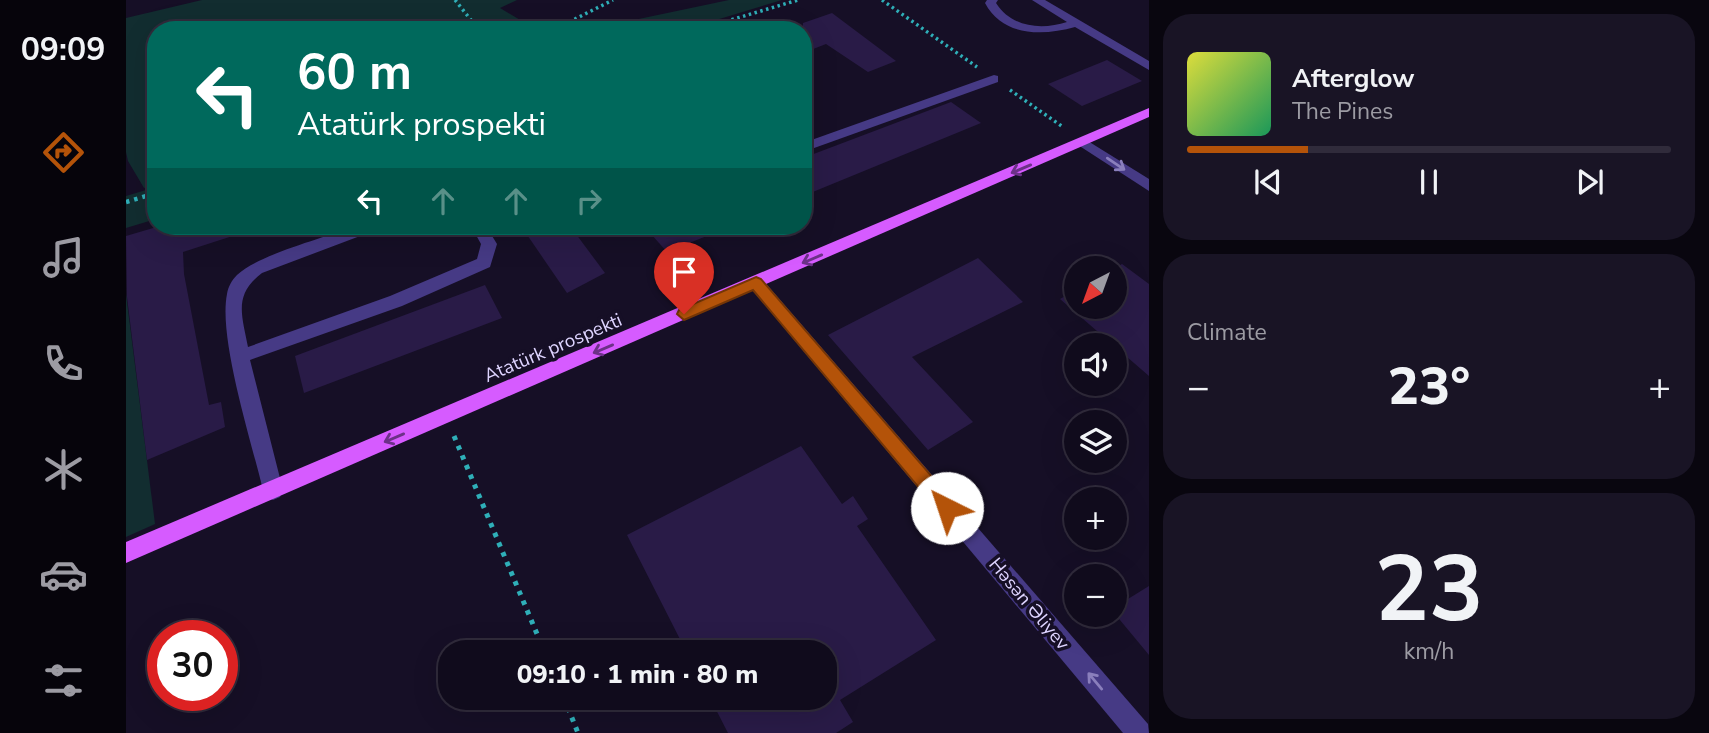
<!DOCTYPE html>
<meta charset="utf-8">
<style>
:root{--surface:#100b1c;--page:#191425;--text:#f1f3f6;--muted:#9c9ba3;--line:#302b3b;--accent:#b45309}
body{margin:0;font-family:"Nunito Sans",sans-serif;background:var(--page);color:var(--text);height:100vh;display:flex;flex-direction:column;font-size:26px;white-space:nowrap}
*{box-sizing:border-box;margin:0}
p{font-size:23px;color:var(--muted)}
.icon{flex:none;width:38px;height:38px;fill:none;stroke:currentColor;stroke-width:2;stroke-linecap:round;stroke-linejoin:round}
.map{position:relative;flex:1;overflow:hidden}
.details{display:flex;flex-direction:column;gap:14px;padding:14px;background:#09060f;width:560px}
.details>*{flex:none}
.banner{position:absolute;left:21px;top:21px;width:665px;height:214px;border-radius:28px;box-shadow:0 7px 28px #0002,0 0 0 2px var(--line);background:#00695c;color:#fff;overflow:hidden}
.needle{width:46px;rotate:221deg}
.controls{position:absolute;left:938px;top:256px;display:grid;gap:14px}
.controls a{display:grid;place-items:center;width:63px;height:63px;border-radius:50%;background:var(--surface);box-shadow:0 7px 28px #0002,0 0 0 2px var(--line);font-size:35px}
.speed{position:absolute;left:21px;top:620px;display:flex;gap:14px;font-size:35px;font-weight:700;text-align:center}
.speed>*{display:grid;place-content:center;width:91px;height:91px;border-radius:50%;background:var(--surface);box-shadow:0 7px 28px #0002,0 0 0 2px var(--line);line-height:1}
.speed .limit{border:10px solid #d22;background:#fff;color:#111}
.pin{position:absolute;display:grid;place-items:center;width:60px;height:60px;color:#fff;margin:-72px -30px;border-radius:50% 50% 50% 0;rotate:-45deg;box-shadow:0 0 7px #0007}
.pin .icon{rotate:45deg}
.me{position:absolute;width:77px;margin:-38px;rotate:319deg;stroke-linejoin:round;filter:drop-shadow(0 0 5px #0008)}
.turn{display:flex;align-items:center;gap:24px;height:147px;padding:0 35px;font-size:32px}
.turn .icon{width:91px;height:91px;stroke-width:2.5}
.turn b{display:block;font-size:49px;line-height:60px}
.lanes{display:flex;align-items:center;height:66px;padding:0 35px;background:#0003;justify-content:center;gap:35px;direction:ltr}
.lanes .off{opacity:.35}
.big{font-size:52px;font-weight:800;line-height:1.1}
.details .tile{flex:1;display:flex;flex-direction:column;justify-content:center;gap:10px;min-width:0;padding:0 24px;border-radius:28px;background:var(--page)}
.details .dial{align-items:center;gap:0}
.dial b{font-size:91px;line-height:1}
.song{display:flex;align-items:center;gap:21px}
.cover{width:84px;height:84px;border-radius:10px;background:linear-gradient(135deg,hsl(60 70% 55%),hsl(150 70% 35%))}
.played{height:7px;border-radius:4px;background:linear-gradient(90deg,var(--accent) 25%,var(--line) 25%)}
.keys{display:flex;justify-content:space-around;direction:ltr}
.heat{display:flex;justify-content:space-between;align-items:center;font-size:38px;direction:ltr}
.trip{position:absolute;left:312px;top:640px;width:399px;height:70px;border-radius:28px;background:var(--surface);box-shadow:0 7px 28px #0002,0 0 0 2px var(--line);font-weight:800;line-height:70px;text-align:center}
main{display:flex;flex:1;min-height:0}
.menu{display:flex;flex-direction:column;width:126px;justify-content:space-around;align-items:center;background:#06040b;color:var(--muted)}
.menu .icon{width:49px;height:49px}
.menu .current{color:var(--accent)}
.menu b{font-size:32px;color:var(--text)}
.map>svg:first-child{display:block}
</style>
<main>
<nav class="menu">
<b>09:09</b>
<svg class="icon current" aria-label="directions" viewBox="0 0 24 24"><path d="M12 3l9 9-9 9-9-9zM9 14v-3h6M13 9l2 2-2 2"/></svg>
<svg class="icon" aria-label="music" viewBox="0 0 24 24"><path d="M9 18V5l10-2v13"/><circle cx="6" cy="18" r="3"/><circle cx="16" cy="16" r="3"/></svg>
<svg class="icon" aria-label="phone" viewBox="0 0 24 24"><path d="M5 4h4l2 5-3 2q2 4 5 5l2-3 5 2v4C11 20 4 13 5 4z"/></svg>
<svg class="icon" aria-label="climate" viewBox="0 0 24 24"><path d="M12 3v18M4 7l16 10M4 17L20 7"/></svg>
<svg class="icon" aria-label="car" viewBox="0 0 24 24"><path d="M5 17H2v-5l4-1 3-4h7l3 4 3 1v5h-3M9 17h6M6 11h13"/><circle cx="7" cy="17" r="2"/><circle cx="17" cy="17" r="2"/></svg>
<svg class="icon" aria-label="filters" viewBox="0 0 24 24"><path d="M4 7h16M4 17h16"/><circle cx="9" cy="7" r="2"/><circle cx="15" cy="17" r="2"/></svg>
</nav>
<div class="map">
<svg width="1023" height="733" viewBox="0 0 1023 733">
<rect width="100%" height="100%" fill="#160f26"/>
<g fill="#122d30">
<polygon points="76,0 391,0 374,8 411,30 30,30 30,185 18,188 2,161 0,152 0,18"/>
<polygon points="603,0 656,0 557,30 444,30 508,20"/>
<polygon points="30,187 30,219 0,228 0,196"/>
<polygon points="0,294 29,524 0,537"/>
</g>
<g fill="#291b47">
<polygon points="706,13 770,61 742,72 700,44 677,53 677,23"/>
<polygon points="981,60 1016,81 956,106 922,84"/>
<polygon points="825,102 855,123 677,196 677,158"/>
<polygon points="34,226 121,226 122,231 57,252 58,274 83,405 95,402 99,427 21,460 1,297 0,236"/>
<polygon points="395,226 444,226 479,273 441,293"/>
<polygon points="518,226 603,226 603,227 541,252"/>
<polygon points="852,258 897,302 786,357 847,422 802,450 702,335"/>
<polygon points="996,264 1023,284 1023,376 934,299 950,290 950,306 989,306 989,268"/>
<polygon points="359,285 376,318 178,393 169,356"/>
<polygon points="675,446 716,504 727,496 742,519 731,526 810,640 714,700 727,722 710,733 602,733 584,698 698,698 698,653 561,653 501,535"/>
<polygon points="1023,586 1023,655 989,614 989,607"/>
</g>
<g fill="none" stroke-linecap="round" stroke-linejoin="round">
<g stroke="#2fafb8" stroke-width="3.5" stroke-dasharray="2.5 3.5" stroke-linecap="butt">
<polyline points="329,0 353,30"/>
<polyline points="756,0 851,67"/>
<polyline points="427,30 487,0"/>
<polyline points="571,30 672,0"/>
<polyline points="884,90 937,127"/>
</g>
<polyline stroke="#2fafb8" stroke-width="4.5" stroke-dasharray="3.5 5" stroke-linecap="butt" points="0,202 30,193"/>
<g stroke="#2fafb8" stroke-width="5" stroke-dasharray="4.5 6" stroke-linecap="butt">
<polyline points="328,436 419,653"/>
<polyline points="438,698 452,733"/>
</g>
<g fill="#463a85" fill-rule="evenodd">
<path d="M861,0H872L870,3C886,28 916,30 941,22L906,0H919L1023,61V70L949,27C917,36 877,37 859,3Z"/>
<polygon points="868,75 872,76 872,82 677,152 677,143"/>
<polygon points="957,138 1023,179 1023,191 952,145 950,142"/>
<path d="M230,226H252L250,230L136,273C107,295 116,315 122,347L264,296L351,259L355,244L345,226H360L371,244L364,267L276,306L124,360L157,490L154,497L147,500L140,497L137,490C126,443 92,338 101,294C102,287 106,280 111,275C131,255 201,237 230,226Z"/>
<polygon points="630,277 636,279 1022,724 1023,733 997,733 624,287 622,283 624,279"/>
</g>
<polygon fill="#d65bff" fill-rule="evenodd" points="1023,108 1023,117 0,563 0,542"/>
</g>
<defs><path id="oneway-shaft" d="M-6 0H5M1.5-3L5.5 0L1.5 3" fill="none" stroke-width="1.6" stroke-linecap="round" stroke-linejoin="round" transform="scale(1.75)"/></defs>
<g stroke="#8a7fbc">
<use href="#oneway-shaft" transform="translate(990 164) rotate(34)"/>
<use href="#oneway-shaft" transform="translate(969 681) rotate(-130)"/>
</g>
<g stroke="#6c3188">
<use href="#oneway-shaft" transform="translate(895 169) rotate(157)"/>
<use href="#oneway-shaft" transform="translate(686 259) rotate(157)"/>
<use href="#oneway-shaft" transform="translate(477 349) rotate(157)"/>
<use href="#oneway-shaft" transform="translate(268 438) rotate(157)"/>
</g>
<polygon fill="#b45309" stroke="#753606" stroke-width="2" points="630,277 635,279 828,502 831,508 828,514 821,517 815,514 627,290 558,320 551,314 553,310"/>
<g text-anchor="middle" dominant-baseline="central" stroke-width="7" stroke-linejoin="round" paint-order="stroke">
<g font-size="19" fill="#ded4ff" stroke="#160f26">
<text transform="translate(427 348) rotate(-23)">Atatürk prospekti</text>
<text transform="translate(903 604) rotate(50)">Həsən Əliyev</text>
</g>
</g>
</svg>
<div class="controls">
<a><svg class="needle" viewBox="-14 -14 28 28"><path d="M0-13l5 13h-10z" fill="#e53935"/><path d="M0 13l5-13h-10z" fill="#9c9ba3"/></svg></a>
<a><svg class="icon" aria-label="sound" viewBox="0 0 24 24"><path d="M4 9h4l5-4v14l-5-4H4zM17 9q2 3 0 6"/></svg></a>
<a><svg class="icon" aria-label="layers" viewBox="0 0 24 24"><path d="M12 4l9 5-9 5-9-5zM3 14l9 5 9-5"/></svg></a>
<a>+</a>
<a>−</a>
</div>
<div class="speed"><div class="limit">30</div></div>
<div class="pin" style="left:558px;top:314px;background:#d93025"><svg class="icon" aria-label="arrive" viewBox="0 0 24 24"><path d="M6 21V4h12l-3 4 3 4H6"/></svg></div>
<svg class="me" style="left:821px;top:508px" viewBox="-20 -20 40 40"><circle r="19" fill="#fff"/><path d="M0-13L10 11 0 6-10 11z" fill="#b45309"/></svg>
<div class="trip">09:10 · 1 min · 80 m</div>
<div class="banner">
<div class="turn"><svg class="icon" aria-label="left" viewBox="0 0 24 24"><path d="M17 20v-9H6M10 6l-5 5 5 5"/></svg><div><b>60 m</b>Atatürk prospekti</div></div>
<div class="lanes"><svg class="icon" aria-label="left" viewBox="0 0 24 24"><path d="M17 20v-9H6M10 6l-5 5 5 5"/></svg><svg class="icon off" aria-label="ahead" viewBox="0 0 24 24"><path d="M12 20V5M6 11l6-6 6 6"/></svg><svg class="icon off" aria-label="ahead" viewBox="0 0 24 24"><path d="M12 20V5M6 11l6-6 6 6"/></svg><svg class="icon off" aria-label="right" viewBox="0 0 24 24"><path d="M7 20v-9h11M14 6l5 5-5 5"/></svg></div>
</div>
</div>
<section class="details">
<div class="tile">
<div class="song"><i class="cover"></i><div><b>Afterglow</b><p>The Pines</p></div></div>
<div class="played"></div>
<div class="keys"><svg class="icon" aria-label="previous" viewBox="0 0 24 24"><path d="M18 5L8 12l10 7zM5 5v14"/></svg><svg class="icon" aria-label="pause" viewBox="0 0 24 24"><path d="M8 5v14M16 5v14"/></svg><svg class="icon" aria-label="next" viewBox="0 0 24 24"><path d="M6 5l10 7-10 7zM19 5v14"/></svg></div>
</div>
<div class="tile"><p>Climate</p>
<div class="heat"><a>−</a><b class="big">23°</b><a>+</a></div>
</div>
<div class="tile dial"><b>23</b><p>km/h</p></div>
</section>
</main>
